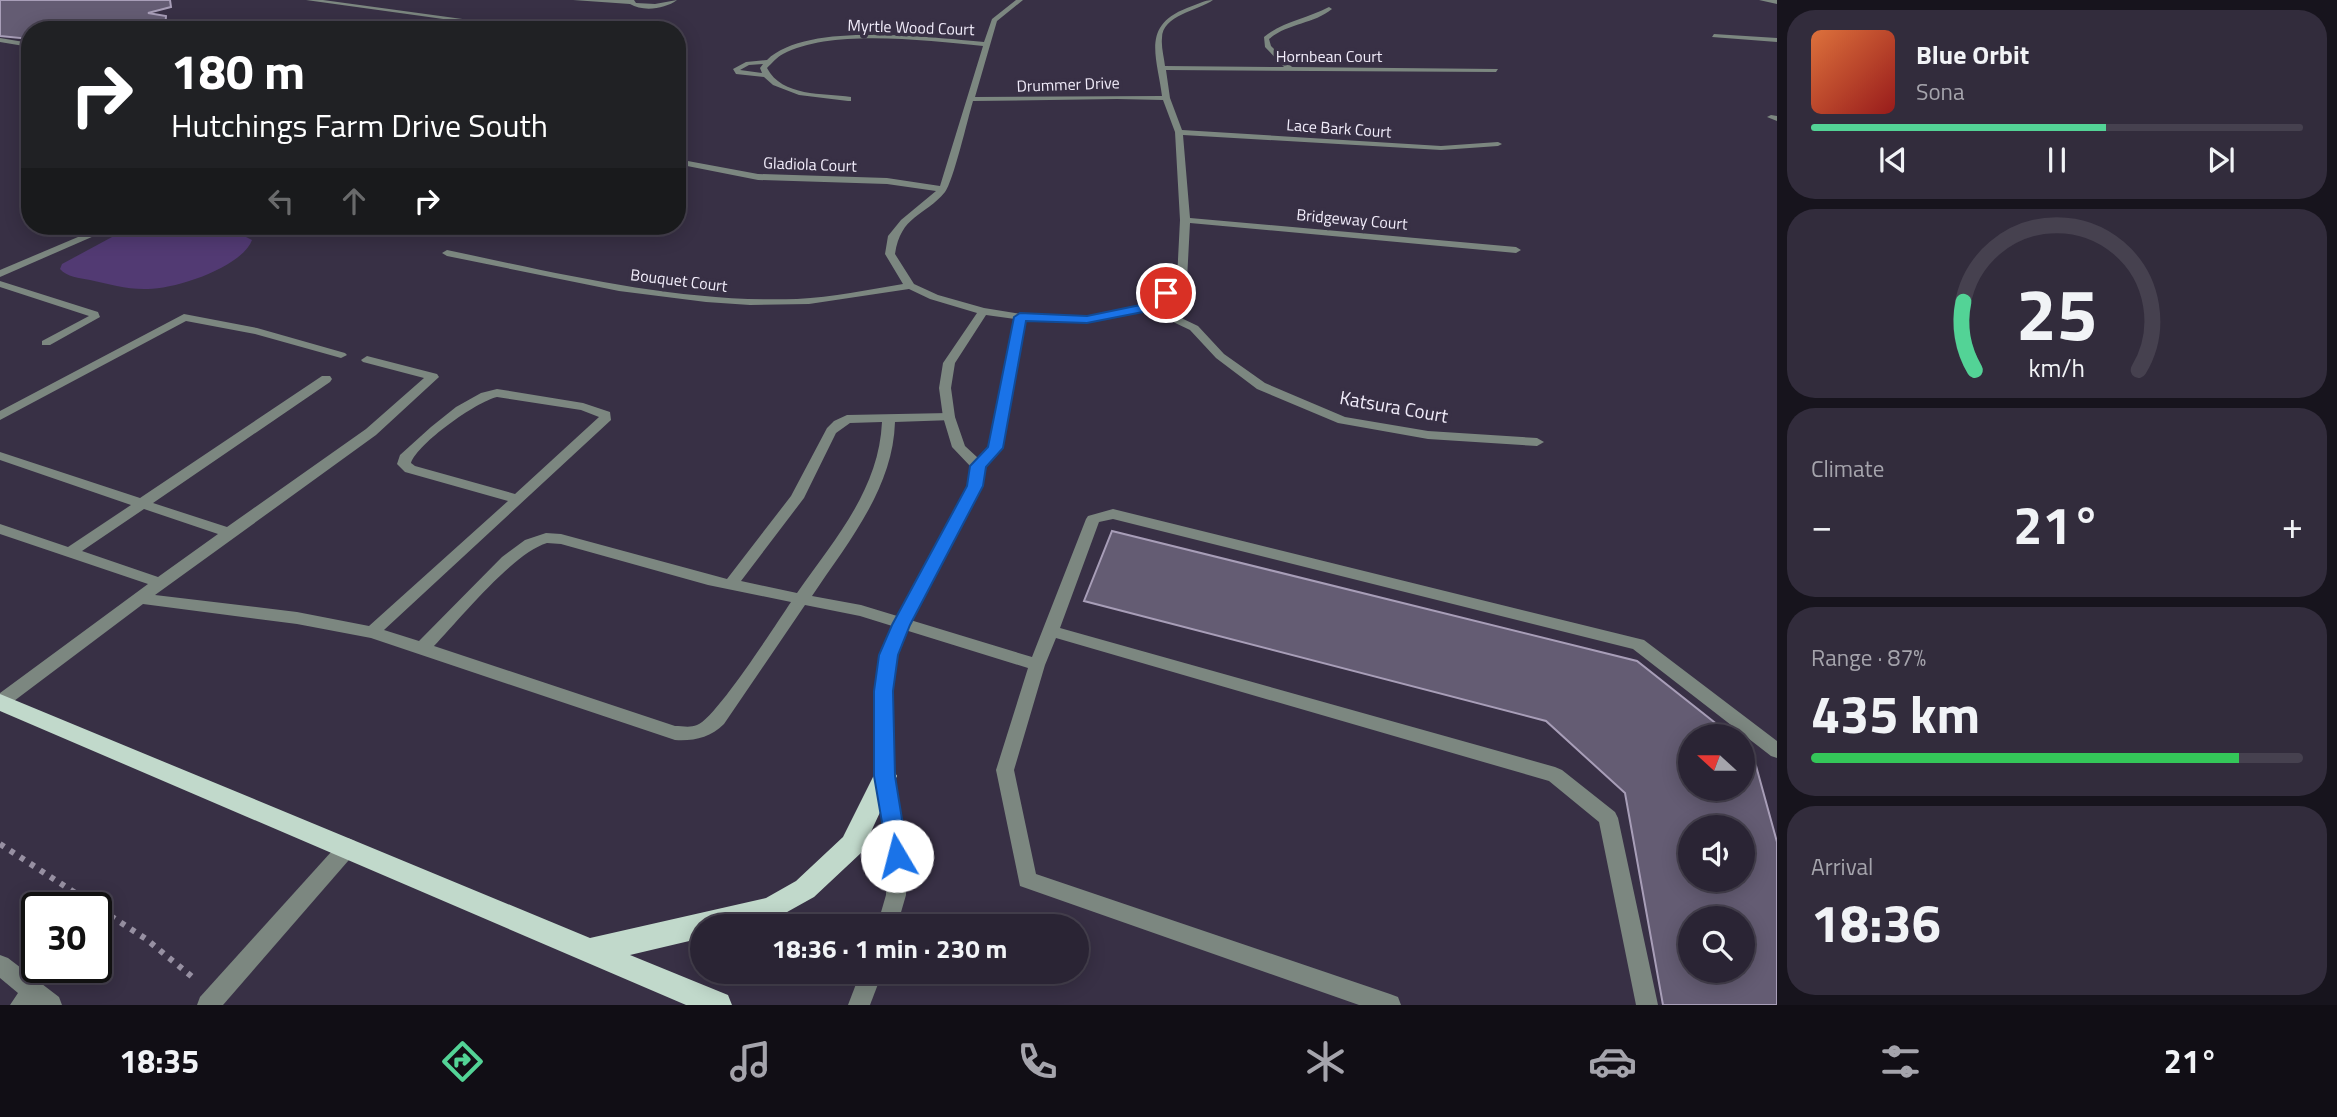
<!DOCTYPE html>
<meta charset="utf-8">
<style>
:root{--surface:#2a2434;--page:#322c3c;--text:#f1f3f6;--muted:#a5a4ac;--line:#46414f;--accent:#53d396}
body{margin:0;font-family:"Titillium Web",sans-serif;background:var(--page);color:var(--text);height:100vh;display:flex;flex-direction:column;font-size:26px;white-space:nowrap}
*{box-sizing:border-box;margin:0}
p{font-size:23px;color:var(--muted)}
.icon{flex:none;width:38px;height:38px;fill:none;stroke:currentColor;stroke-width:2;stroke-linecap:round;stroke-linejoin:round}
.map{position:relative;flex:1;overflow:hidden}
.side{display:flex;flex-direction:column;gap:10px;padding:10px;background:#17141d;width:560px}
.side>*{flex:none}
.guide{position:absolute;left:21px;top:21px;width:665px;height:214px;border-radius:28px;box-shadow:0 4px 18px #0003,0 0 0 2px var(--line);background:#202124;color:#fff;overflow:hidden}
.needle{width:46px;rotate:291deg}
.controls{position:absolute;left:1678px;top:724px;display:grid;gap:14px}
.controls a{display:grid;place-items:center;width:77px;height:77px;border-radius:50%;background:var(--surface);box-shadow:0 4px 18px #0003,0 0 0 2px var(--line);font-size:35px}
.speed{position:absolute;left:21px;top:892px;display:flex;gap:14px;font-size:35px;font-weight:700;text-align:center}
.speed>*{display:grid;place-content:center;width:91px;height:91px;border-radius:50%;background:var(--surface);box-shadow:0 4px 18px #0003,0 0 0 2px var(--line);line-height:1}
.speed .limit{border:4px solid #111;border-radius:10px;background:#fff;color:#111}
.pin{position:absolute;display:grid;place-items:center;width:60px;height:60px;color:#fff;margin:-30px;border:4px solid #fff;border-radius:50%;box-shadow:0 2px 7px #0007}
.me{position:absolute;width:77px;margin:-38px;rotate:352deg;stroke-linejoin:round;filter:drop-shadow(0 0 5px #0008)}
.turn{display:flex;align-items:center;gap:24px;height:147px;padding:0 35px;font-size:32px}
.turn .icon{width:91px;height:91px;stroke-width:2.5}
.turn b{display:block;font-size:49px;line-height:60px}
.lanes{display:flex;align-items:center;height:66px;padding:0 35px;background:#0003;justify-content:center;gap:35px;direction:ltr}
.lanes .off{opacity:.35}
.big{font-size:52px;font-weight:700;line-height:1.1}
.side .card{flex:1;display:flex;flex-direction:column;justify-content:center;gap:10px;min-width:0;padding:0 24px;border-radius:28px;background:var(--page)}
.side .dial{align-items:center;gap:0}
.dial svg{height:182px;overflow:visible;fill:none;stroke:var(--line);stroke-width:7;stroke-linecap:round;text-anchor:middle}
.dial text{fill:var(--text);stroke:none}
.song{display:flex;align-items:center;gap:21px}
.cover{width:84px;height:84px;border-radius:10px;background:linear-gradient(135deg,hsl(20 70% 55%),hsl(0 70% 35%))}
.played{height:7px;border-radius:4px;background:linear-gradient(90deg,var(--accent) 60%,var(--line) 60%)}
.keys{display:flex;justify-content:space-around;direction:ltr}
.heat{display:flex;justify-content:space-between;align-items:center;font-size:38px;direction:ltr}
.charge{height:10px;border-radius:5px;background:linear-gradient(90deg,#34c759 87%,var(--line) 0)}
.trip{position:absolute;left:690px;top:914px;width:399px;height:70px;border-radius:35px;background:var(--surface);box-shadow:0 4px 18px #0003,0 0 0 2px var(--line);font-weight:700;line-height:70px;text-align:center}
.tabs{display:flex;height:112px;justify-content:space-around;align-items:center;background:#110e15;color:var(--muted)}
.tabs .icon{width:49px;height:49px}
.tabs .current{color:var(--accent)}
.tabs b{font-size:32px;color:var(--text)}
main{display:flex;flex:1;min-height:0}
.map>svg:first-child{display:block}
</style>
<main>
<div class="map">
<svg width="1777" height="1005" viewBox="0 0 1777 1005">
<rect width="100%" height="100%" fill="#383045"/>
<path fill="#523a73" d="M150,226C185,226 220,222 252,240C242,267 176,289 148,289C129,290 109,284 90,280C79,278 67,277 60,269L62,264L112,237Z"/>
<g fill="#645c73" stroke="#a89eb8" stroke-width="2" fill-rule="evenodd">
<polygon points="0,0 170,0 171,7 148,13 166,16 165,30 30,30 30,39 0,36"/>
<path d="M1112,531L1637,661L1733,737H1690V789H1743V745L1750,744L1777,842V1005H1663L1625,793L1546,721L1084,601ZM1690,828H1743V880H1690ZM1690,919H1743V971H1690Z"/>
</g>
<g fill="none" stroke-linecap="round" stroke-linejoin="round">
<polyline stroke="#9790a2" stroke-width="6" stroke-dasharray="5 7" stroke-linecap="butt" points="0,844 146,939 196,980"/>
<g fill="#7c8780" fill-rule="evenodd">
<polygon points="306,0 323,0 543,30 523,30"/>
<polygon points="0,38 30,43 30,47 0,42"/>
<polygon points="104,226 117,226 0,277 0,270"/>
<polygon points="0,281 98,312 100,317 50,345 42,345 42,341 89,316 0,287"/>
<polygon points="184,314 257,328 345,353 347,355 341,358 255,334 186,321 0,420 0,411"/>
<path d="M367,356L437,374L439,377L376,435L155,595L297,612L369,626L508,501L405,472L397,464L400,455L431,427L456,407L481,393L497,389L583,403L610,412L611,420L384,630L419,641L502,557L525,540L546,533L561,534L727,579L791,496L827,428L834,421L847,415L949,413L953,414L955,417L953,420L895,422C893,489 848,542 812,596L861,605L1032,657L1086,519L1088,516L1113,509L1644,640L1777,741V758L1771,756L1633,649L1113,519L1099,522L1060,628L1555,767L1562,770L1615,812L1618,818L1658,1005H1636L1599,822L1549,781L1056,638L1045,665L1014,770L1036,874L1390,994L1398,997L1401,1005H1359L1020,886L996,770L1028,668L860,616L805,605L724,724C710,738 694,741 675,740L371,638L297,624L143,604L6,707L0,709V693L148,584L0,534V524L68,547L131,505L0,460V452L140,498L322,376H330L332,379L330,382L153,503L227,527L366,429L424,378L363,362L361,360ZM497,397L581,410L599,417L515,494L415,466L411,463C418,443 476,402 497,397ZM882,422C879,490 834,540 797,593L741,581L804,498L836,433L850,423ZM144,509L218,534L158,577L82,551ZM547,543L561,544L708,585L791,602C776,624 716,718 697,725C690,728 682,726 675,726L434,646C460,619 513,553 547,543Z"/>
<polygon points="348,838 355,841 358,847 355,853 223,1005 197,1005 200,997 341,841"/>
<polygon points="0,955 8,958 59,997 62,1005 10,1005 18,993 0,978"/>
</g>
<g fill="#7c8780" fill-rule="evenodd">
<path d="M573,0H634L636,3L655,4L677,0C665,9 643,12 630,4Z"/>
<path d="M1016,0H1023L997,21L975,97L1162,96C1157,56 1141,26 1187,8C1196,5 1204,0 1213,0C1198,11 1162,15 1162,38C1161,47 1164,57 1165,66L1284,67L1265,47L1264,37C1282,22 1308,18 1329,7L1332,9C1314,24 1288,23 1269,39L1271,46L1292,67L1498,69L1496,72L1166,70L1170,98L1182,130L1441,146L1498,142L1502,144L1498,146L1441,150L1183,135L1190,218L1516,247L1521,250L1516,253L1190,223L1187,280L1156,306L1198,326L1224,354L1265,383L1345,417L1428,431L1537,438L1544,442L1537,446L1428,439L1338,423L1257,389L1216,358L1190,330L1148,310L1087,322L1026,320L1003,448L985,467L982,486L909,625L896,655L892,691L894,776L907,856L906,895L897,926H877L886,895L887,856L876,776L874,691L880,655L893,625L968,486L971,467L952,447L943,417L939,388L943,363L977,313L930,299L909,289L809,304L750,305L706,302L619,291L447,256L442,253L447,250C562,274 679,303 797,299C833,297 868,290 903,284L885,254L888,236L901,220L936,191L887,184L758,180L677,164V159L758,174L887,178L940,186L983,46C927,41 833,28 783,54C777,57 772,63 767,68C782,97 823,93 851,97V101H848L799,95L773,85L764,77L736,74L733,69L746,62L767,60C807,21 931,38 984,42L992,19ZM763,64L760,68L762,73L740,70L749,65ZM1117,99L1163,100L1175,132L1180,220L1177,279L1146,304L1087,316L1021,314L984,308L938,295L914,284L895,254C901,215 924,217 945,192C953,182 968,118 973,101ZM986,315L1015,319L990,447L978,458L965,446L955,417L951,388L955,363Z"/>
<polygon points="1759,0 1777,0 1777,4"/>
<polygon points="1714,34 1777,38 1777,42 1712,37"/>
<polygon points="1771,115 1777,116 1777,121 1767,117"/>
<polygon points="861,971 883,971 870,1005 848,1005"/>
</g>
<polygon fill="#c1d9cb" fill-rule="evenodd" points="0,694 590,938 766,898 796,881 843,837 877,769 885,766 893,769 897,776 861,853 814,897 771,921 752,926 702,926 702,938 630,955 728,995 732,1005 686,1005 0,711"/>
</g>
<polygon fill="#1a73e8" stroke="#114b97" stroke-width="2" points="1166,290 1172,293 1170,296 1153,310 1087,323 1026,321 1003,448 986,467 983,486 910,625 898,655 893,691 895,776 908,856 905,863 897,866 889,863 874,776 874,691 879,655 892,625 967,486 970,466 988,447 1014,317 1020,313 1087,316 1145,304"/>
<g text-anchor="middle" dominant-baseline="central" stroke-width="7" stroke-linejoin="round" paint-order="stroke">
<g font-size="16" fill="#f1ecfa" stroke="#383045">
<text transform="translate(911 27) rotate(2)">Myrtle Wood Court</text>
<text x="1329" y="56">Hornbean Court</text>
<text transform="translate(1068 84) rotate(-2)">Drummer Drive</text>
<text transform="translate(1339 128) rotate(4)">Lace Bark Court</text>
<text transform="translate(810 164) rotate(2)">Gladiola Court</text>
<text transform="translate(1352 219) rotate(5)">Bridgeway Court</text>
<text transform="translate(679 280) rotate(7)">Bouquet Court</text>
</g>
<g font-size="19" fill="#f1ecfa" stroke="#383045">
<text transform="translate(1394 406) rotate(10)">Katsura Court</text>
</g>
</g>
</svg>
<div class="controls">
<a><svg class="needle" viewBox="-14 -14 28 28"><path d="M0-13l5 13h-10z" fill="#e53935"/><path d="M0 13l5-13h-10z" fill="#a5a4ac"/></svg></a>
<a><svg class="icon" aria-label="sound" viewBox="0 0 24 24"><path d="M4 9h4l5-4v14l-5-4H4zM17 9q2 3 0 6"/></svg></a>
<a><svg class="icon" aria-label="search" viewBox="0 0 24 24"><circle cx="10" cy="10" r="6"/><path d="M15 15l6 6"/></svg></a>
</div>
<div class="speed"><div class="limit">30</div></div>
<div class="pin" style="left:1166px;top:293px;background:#d93025"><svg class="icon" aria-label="arrive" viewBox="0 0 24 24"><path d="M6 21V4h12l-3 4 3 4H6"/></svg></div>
<svg class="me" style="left:897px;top:856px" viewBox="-20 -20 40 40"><circle r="19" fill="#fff"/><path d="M0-13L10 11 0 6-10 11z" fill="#1a73e8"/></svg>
<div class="trip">18:36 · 1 min · 230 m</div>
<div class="guide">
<div class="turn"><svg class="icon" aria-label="right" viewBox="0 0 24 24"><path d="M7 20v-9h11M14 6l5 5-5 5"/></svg><div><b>180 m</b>Hutchings Farm Drive South</div></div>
<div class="lanes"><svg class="icon off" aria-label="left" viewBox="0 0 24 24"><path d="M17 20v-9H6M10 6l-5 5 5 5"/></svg><svg class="icon off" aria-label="ahead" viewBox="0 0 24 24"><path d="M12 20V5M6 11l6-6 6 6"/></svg><svg class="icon" aria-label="right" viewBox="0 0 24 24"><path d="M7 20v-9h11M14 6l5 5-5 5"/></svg></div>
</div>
</div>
<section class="side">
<div class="card">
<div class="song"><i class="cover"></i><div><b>Blue Orbit</b><p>Sona</p></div></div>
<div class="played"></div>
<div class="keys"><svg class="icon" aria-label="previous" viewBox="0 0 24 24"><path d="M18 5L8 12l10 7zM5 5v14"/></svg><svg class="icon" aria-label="pause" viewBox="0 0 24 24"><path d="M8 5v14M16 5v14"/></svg><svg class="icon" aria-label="next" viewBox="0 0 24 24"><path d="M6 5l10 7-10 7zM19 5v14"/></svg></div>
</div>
<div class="card dial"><svg viewBox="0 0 100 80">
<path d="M14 69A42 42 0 1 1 86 69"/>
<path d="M14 69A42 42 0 0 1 9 39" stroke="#53d396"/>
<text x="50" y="56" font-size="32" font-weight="700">25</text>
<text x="50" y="72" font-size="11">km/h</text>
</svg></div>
<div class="card"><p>Climate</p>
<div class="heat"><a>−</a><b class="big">21°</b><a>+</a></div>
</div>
<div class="card"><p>Range · 87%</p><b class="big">435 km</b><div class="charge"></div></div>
<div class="card"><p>Arrival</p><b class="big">18:36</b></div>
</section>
</main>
<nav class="tabs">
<b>18:35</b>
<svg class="icon current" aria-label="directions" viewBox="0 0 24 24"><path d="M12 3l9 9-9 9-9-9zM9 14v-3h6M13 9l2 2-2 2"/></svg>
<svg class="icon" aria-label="music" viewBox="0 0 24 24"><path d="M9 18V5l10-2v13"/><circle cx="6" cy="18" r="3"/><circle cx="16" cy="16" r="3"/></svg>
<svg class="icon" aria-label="phone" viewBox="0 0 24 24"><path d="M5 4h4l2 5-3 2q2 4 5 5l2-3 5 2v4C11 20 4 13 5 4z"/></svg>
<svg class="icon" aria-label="climate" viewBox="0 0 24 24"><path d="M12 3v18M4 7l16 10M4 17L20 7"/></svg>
<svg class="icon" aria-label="car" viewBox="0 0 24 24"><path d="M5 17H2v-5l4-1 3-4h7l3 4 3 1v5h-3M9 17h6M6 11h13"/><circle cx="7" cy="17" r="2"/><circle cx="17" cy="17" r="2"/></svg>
<svg class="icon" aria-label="filters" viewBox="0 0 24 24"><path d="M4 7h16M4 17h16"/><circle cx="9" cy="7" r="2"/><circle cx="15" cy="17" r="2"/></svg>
<b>21°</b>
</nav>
